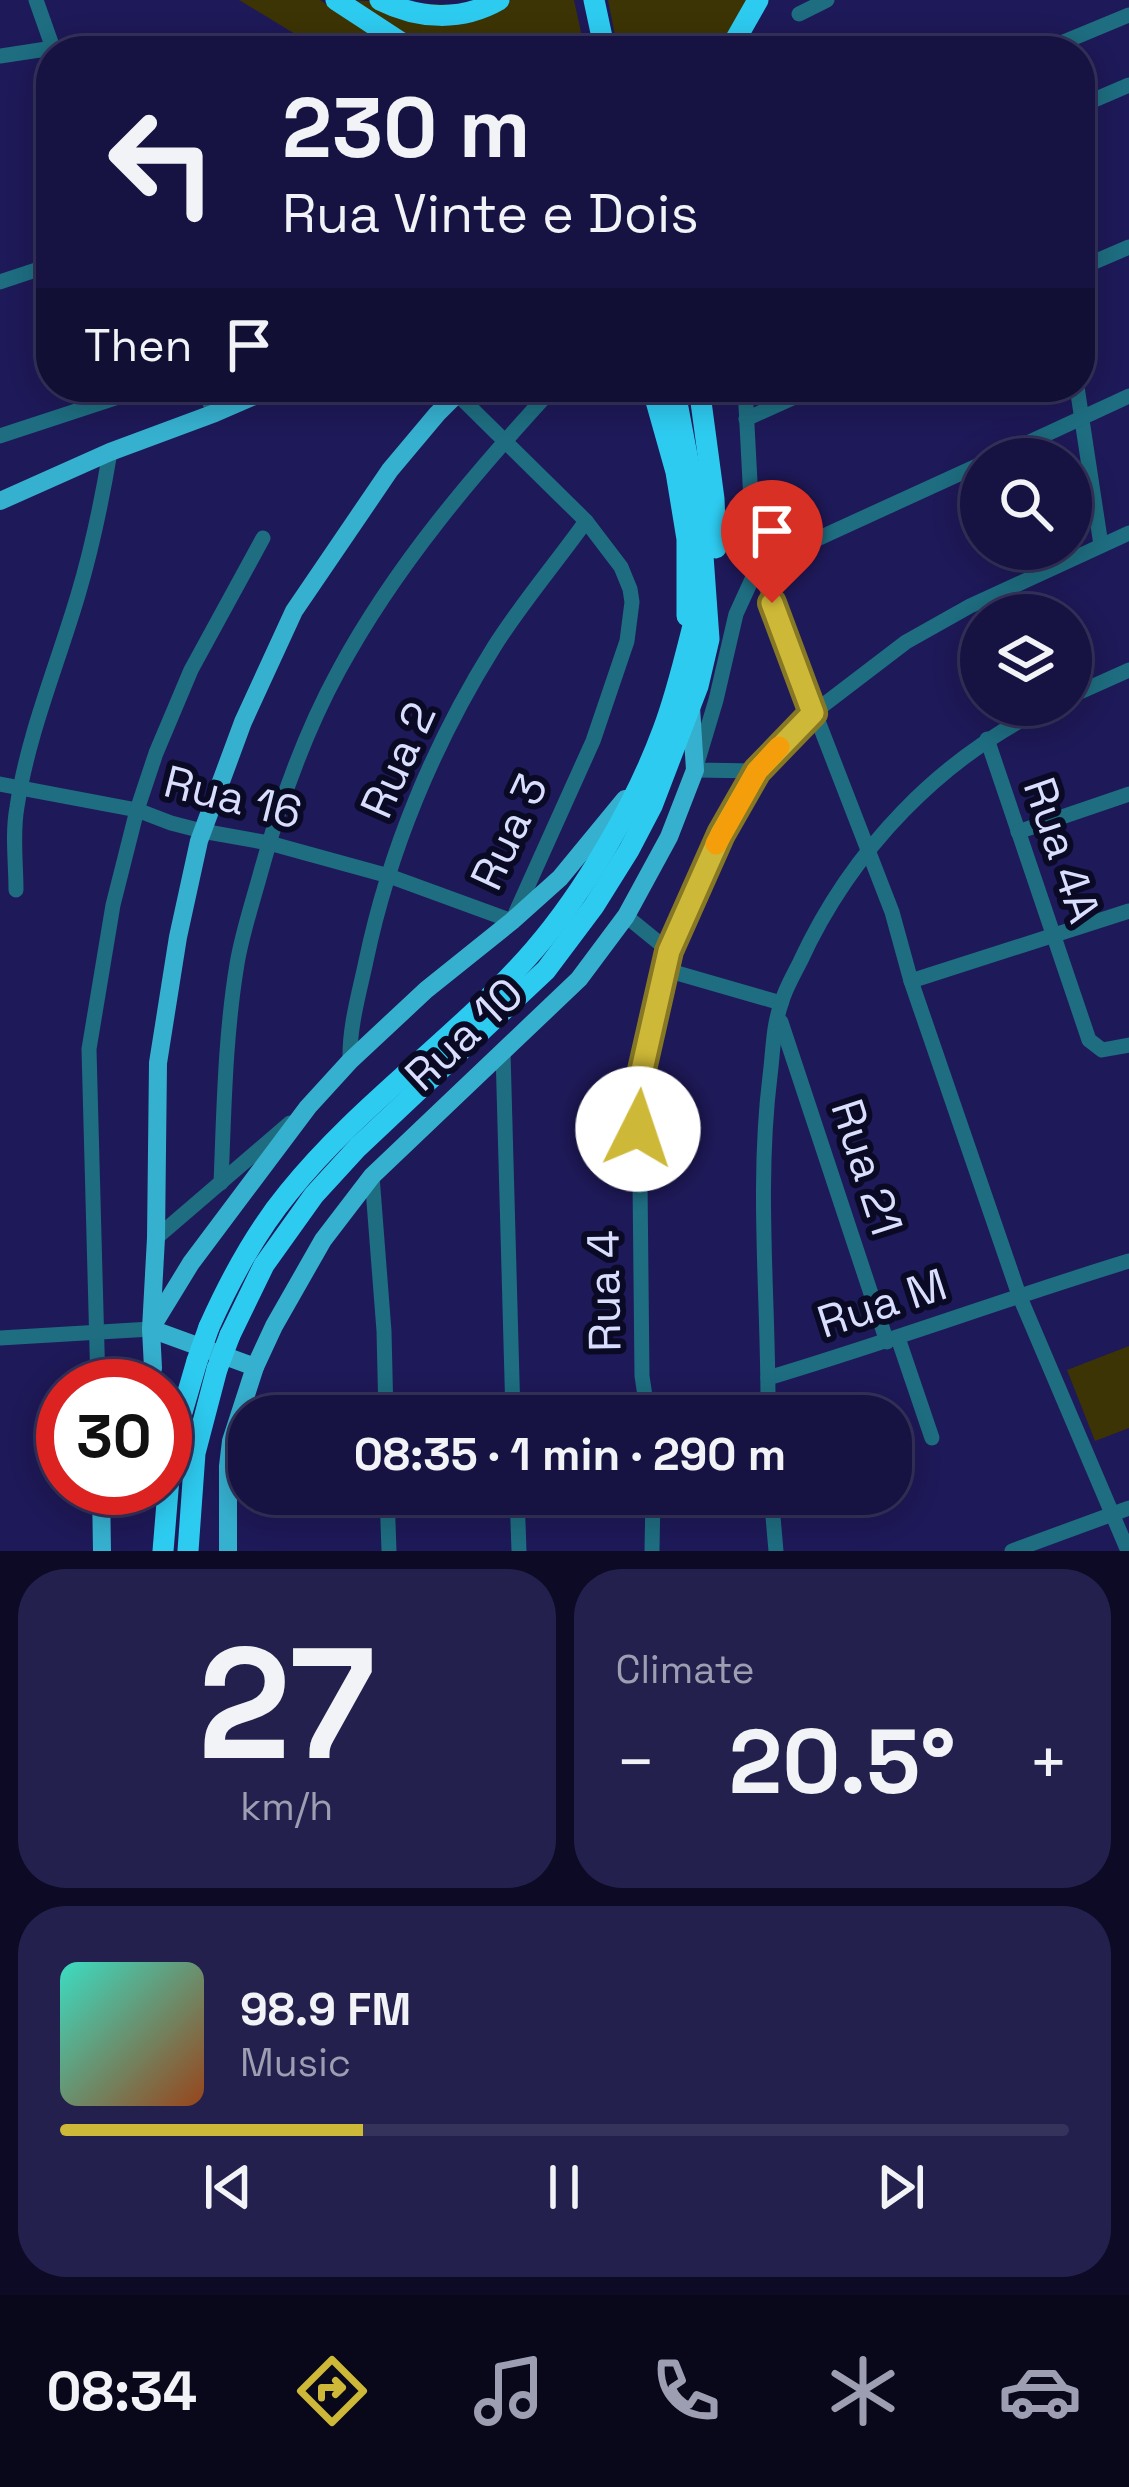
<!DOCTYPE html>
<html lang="en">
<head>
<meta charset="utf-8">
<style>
  :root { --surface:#161342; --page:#23204d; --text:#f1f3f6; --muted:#9e9eb2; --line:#35325b; --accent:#ceb837 }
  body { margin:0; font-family:"Space Grotesk",sans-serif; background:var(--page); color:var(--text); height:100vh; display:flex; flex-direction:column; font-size:45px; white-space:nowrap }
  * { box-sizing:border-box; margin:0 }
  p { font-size:39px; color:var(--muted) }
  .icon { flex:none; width:66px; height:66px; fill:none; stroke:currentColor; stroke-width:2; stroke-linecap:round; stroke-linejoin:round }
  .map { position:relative; height:1551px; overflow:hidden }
  .side { display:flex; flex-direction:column; gap:18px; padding:18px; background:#0c0a24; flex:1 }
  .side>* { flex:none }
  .guide { position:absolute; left:36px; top:36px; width:1059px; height:366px; border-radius:48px; box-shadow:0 6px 30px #0003,0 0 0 3px var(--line); background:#161342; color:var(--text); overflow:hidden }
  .fabs { position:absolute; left:960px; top:438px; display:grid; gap:24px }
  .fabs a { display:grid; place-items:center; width:132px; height:132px; border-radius:50%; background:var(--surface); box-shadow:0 6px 30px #0003,0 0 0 3px var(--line); font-size:60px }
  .speed { position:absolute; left:36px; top:1359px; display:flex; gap:24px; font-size:60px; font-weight:700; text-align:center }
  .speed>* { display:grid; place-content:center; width:156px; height:156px; border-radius:50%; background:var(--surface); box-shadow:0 6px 30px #0003,0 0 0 3px var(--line); line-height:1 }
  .speed .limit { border:18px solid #d22; background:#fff; color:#111 }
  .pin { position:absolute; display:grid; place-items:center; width:102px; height:102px; color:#fff; margin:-123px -51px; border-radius:50% 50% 50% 0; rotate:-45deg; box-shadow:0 0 12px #0007 }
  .pin .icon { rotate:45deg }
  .me { position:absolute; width:132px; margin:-66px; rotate:4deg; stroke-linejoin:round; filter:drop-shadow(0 0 9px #0008) }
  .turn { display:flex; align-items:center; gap:42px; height:252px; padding:0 48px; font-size:54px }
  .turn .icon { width:156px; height:156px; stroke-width:2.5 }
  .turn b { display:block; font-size:84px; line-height:102px }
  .then { display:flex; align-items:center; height:114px; padding:0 48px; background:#0003; gap:24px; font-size:45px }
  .big { font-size:90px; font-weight:600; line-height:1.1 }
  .side .tile { flex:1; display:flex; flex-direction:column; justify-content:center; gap:18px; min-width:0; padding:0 42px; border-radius:48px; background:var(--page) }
  .side .dial { align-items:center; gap:0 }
  .dial b { font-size:156px; line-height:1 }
  .song { display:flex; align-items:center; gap:36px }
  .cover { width:144px; height:144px; border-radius:18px; background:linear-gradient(135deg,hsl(170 70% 55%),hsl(20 70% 35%)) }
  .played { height:12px; border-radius:6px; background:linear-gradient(90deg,var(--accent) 30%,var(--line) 30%) }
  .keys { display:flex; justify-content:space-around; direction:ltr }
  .heat { display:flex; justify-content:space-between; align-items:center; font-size:66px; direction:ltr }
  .side .tiles { flex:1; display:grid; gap:18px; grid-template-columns:1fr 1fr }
  .tile:last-child { grid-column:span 2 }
  .trip { position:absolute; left:228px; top:1395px; width:684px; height:120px; border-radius:48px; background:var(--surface); box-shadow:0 6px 30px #0003,0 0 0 3px var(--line); font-weight:600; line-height:120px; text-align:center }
  .dock { display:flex; height:192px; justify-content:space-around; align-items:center; background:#09081a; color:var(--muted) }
  .dock .icon { width:84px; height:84px }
  .dock .active { color:var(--accent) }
  .dock b { font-size:54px; color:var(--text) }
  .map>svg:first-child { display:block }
  .green { fill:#3c3404 }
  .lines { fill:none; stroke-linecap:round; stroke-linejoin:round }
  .minor { stroke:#1e6d81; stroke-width:15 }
  .major { stroke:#36b0cf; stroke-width:18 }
  .highway { stroke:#2ecbf1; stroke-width:21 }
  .highway-bridge { stroke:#2ecbf1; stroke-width:21 }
  .route-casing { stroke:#867824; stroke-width:30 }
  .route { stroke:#ceb837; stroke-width:21 }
  .slow { stroke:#f59e0b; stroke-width:21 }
  .labels { text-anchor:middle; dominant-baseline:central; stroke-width:12; stroke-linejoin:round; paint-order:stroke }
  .street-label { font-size:45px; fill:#d9defd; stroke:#0a0a25 }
</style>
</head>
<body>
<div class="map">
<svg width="1129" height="1551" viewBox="0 0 1129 1551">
  <rect width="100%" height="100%" fill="#1e1958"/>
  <g class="green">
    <polygon points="239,0 320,0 399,51 323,51"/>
    <polygon points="345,0 501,7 511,0 574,0 585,51 424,51"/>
    <polygon points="608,0 749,0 717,51 618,51"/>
    <polygon points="1129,1346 1129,1428 1095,1441 1067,1370"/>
  </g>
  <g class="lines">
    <g class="minor">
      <polyline points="36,0 54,51"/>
      <polyline points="799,14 827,0"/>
      <polyline points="1042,51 1129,15"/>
      <polyline points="0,56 53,48"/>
      <polyline points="1080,106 1129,85"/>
      <polyline points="1080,268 1129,247"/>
      <polyline points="0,282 51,265"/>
      <polyline points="202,387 215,413"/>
      <polyline points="745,387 752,520 758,566 892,912 911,981 1019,1295 1128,1551"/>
      <polyline points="1077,387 1101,545"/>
      <polyline points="746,419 817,387"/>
      <polyline points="0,436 149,387"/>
      <polyline points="993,459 1129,396"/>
      <polyline points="758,566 981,464"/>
      <polyline points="1071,696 1129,670"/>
      <polyline points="987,739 1089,1040 1102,1050 1129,1045"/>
      <polyline points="757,771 695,770 716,700 736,614 758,566"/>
      <polyline points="0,784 137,810 171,823 202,831 269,843 389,876 512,921 593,741 627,641 632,602 630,589 621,567 586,521 457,394 465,387"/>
      <polyline points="1018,832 1129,794"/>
      <path d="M16 890C16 863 12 834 17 807 28 734 57 666 78 595 92 548 102 500 110 452"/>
      <polyline points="626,916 669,951"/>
      <polyline points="663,969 781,1003"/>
      <polyline points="911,981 1129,911"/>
      <polyline points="781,1022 887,1342"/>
      <polyline points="503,1052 513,1416"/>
      <path d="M350 1061C349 1027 359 994 366 961 389 851 434 743 494 647 521 604 556 563 586 521"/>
      <polyline points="372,1176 384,1331 386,1416"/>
      <path d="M221 1183C224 1110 225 1036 237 964 242 934 252 904 260 875 279 805 304 734 339 670 396 565 474 474 554 387"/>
      <polyline points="156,1238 290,1123"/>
      <polyline points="0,1338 151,1329"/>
      <polyline points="898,1338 932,1438"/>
      <path d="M768 1378C889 1342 1008 1298 1129 1261"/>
      <polyline points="98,1386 89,1049 113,905 137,810 156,753 191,670 263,538"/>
      <polyline points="648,1416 642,1376 639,1083 669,951 721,834 757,771 813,713 906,642 970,606 1129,533"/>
      <path d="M768 1416C769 1303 756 1189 770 1076 773 1053 773 1026 781 1004 785 989 793 976 800 962 851 851 940 757 1051 705"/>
      <polyline points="228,1466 249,1466"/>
      <polyline points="387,1494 389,1551"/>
      <polyline points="517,1494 519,1551"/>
      <polyline points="771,1494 776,1551"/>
      <polyline points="652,1551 653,1494"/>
      <polyline points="1012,1551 1129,1508"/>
    </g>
    <g class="major">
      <polyline points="0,501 110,452 215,413 275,387"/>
      <polyline points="153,1325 191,1263 308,1107 350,1061 426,990 512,921 560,878 625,799"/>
      <polyline points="151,1329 255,1367"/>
      <polyline points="146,1386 153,1368 151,1329 156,1238 158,1063 178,937 199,841 243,722 294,611 390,470 437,414 457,394 452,387"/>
      <polyline points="101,1488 102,1551"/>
      <polyline points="228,1551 228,1466 231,1441 255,1367 274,1326 323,1240 372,1176 579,979 626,916 669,837 695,770 691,707"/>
    </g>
    <g class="highway">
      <polyline points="336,0 414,51"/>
      <path d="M380 0C418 19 461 22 499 0"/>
      <polyline points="594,0 605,51"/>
      <polyline points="729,51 758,0"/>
      <polyline points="652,387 676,472 687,539 687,616"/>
      <polyline points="699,387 714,499 716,548"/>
      <path d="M209 1327C230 1280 255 1233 288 1193 360 1103 459 1037 534 950 585 891 636 803 663 730 679 688 688 643 700 599"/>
      <polyline points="230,1335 264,1265 314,1195 358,1147 546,970 594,906 629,850 652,806 698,686 709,639 701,528 674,387"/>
      <polyline points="163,1551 170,1466 176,1433 197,1361"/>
      <polyline points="188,1551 195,1453 217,1369"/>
    </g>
    <g class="highway-bridge">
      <polyline points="197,1361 209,1327"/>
      <polyline points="217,1369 230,1335"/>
    </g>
  </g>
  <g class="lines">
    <g class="route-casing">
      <polyline id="route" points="638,1129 639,1083 669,951 721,834 757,771 813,713 772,603"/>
    </g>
    <use href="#route" class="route"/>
    <polyline class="slow" points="716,844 757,771 779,747"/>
  </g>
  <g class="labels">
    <g class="street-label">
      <text transform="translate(398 760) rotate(-66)">Rua 2</text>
      <text transform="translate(233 797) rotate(14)">Rua 16</text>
      <text transform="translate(509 832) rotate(-65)">Rua 3</text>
      <text transform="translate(1062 850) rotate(71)">Rua 4A</text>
      <text transform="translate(464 1034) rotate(-43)">Rua 10</text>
      <text transform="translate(867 1167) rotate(72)">Rua 21</text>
      <text transform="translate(604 1291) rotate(-91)">Rua 4</text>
      <text transform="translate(882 1303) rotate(-18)">Rua M</text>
    </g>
  </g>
</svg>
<div class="fabs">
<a><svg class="icon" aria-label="search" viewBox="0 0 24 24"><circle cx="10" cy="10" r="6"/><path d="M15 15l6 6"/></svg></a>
<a><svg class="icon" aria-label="layers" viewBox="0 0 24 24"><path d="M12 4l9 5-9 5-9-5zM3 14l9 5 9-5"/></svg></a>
</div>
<div class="speed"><div class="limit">30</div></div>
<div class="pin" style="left:772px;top:603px;background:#d93025"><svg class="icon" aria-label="arrive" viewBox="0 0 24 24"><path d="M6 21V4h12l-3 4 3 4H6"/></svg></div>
<svg class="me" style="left:638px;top:1129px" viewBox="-20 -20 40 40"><circle r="19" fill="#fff"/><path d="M0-13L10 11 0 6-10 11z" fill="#ceb837"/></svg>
<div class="trip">08:35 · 1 min · 290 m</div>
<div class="guide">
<div class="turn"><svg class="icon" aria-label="left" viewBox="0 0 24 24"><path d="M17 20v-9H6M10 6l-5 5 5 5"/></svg><div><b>230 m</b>Rua Vinte e Dois</div></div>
<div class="then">Then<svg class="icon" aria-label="arrive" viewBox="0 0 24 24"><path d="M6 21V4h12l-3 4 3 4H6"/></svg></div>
</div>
</div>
<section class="side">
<div class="tiles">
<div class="tile dial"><b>27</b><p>km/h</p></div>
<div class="tile"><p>Climate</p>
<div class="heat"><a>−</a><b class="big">20.5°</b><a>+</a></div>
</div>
<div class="tile">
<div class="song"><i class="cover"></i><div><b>98.9 FM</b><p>Music</p></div></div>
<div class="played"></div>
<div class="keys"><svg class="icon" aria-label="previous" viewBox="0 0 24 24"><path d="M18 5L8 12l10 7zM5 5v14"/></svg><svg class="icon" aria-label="pause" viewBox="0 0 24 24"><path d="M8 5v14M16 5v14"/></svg><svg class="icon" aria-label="next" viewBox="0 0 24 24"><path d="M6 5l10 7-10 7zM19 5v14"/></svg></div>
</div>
</div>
</section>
<nav class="dock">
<b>08:34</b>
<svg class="icon active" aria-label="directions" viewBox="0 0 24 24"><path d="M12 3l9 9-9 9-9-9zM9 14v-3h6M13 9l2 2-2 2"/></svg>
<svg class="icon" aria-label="music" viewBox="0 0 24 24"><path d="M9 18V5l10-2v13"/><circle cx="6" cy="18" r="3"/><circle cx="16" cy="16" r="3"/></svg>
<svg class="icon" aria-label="phone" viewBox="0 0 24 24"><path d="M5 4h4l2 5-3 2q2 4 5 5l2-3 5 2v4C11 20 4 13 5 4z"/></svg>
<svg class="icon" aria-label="climate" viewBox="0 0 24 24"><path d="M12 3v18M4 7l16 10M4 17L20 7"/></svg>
<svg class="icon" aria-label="car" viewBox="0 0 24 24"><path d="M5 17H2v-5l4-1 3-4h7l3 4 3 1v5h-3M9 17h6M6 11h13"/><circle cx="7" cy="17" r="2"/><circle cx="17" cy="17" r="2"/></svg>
</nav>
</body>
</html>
